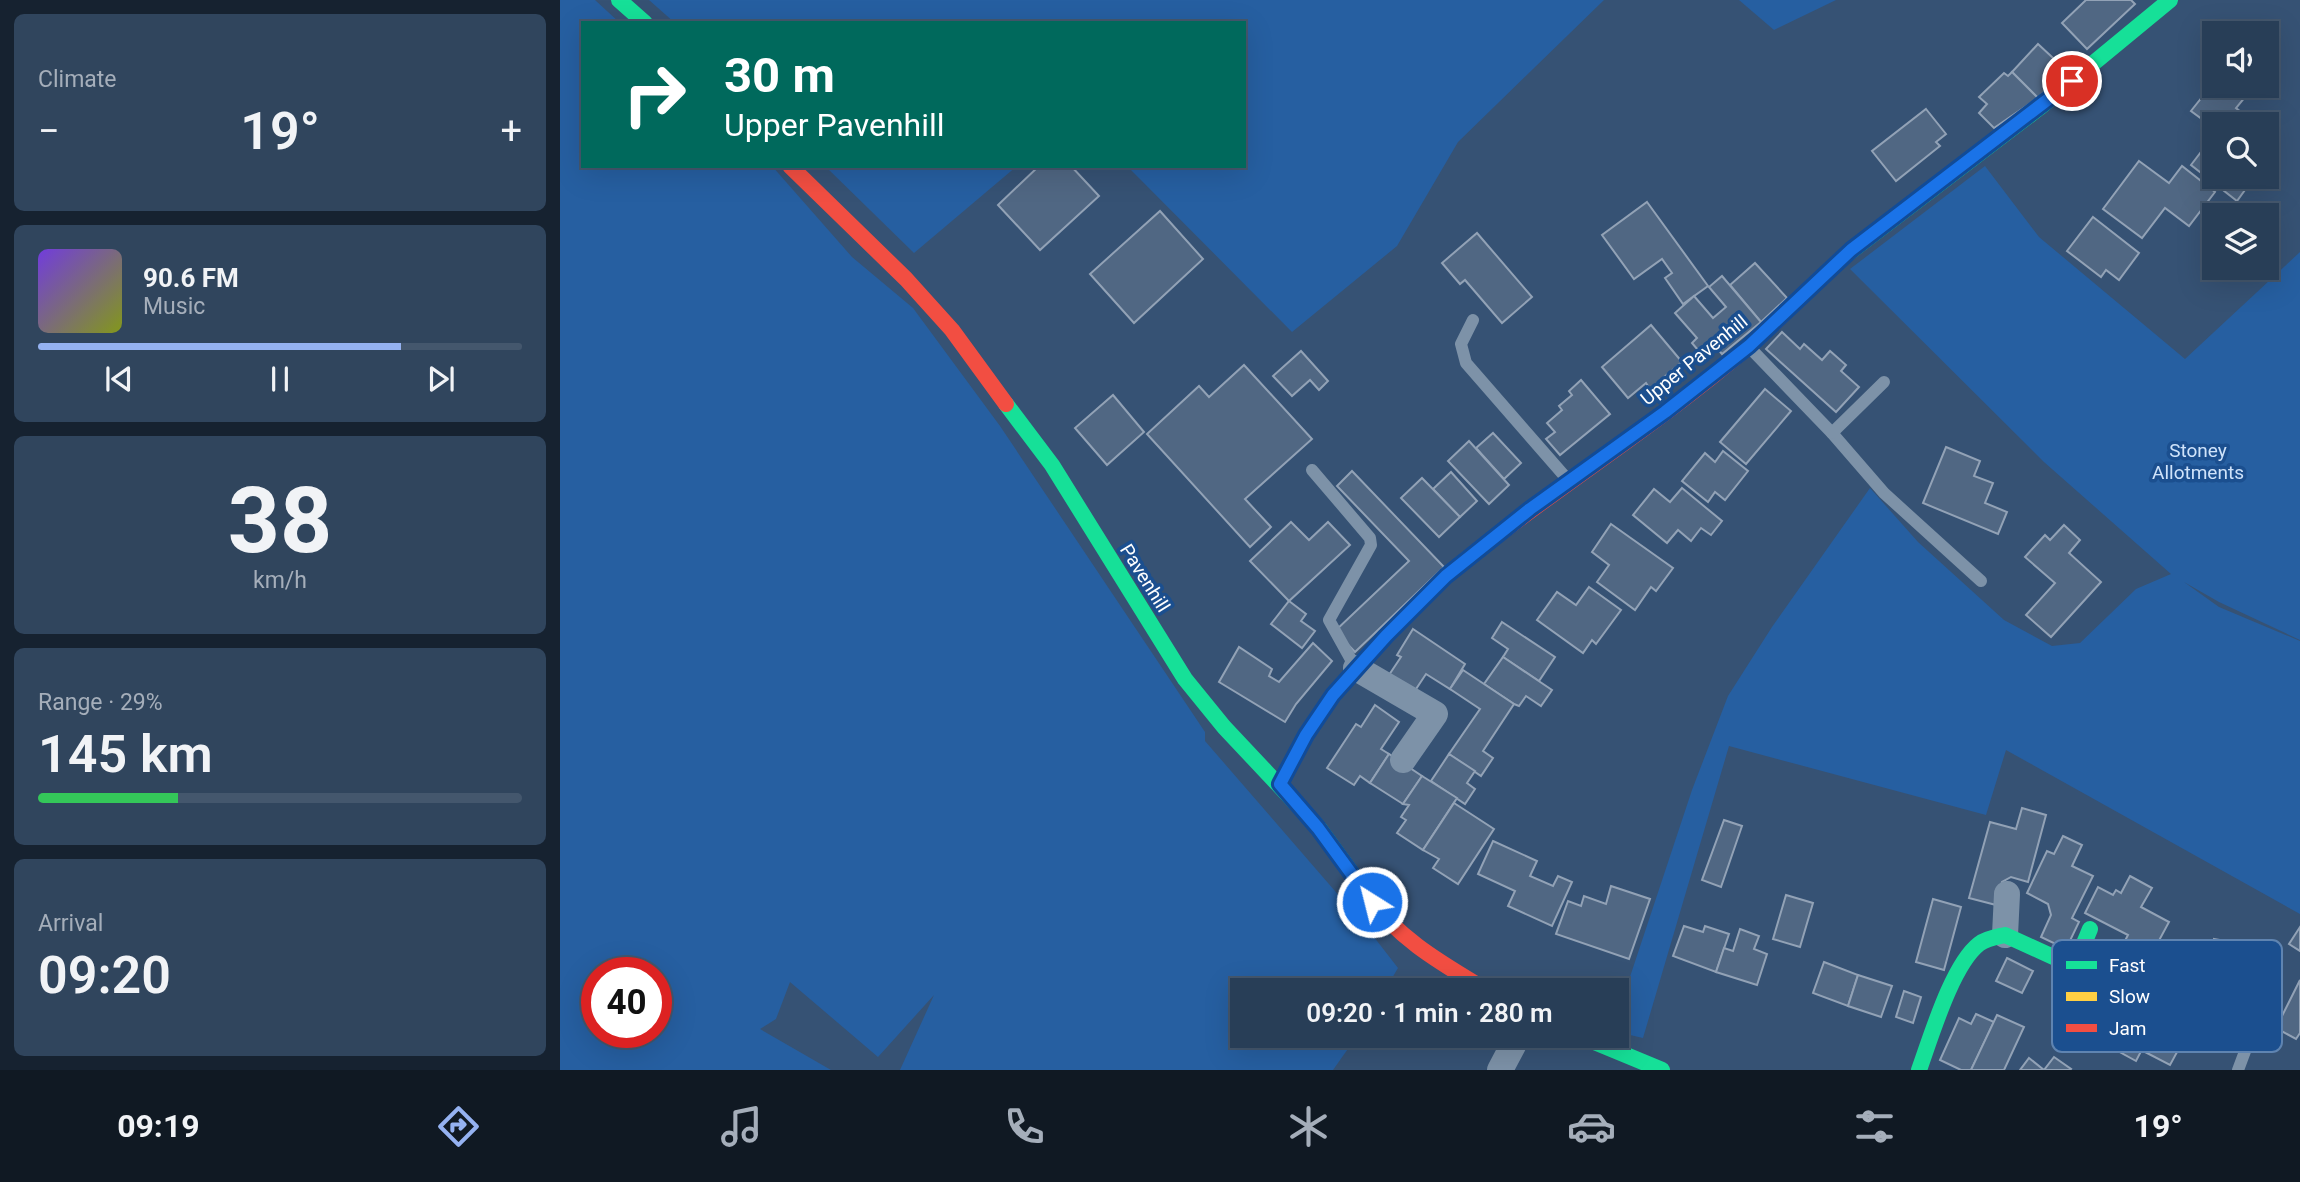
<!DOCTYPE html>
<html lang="en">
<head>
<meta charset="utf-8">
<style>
  :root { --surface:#283e57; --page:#30455d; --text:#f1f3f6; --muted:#a5aeba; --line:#44576d; --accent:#95b2f1 }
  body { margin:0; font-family:Roboto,sans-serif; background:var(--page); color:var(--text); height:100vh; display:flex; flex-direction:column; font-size:26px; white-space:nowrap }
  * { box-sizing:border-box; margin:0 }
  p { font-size:23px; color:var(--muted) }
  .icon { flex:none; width:38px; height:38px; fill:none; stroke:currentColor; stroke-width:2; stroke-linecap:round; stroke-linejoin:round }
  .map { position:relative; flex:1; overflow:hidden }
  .details { display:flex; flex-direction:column; gap:14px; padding:14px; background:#162230; width:560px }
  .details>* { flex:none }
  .hud { position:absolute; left:21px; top:21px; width:665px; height:147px; border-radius:0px; box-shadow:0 7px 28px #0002,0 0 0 2px var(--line); background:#00695c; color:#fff; overflow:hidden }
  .buttons { position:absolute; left:1642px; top:21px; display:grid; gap:14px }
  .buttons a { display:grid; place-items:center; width:77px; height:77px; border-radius:0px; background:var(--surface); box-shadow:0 7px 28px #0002,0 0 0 2px var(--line); font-size:35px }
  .speed { position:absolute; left:21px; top:957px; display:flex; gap:14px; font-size:35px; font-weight:700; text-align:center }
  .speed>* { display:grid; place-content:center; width:91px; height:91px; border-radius:50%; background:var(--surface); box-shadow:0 7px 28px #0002,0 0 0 2px var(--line); line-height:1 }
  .speed .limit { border:10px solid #d22; background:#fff; color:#111 }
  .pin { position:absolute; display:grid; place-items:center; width:60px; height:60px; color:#fff; margin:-30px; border:4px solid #fff; border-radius:50%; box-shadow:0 2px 7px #0007 }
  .me { position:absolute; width:77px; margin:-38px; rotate:324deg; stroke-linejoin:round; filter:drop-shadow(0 0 5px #0008) }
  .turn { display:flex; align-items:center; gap:24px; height:147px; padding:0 28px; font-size:32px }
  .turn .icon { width:91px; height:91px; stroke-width:2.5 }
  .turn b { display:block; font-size:49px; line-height:60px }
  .big { font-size:52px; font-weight:600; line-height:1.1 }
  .details .card { flex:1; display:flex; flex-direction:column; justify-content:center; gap:10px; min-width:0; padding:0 24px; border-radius:10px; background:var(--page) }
  .details .dial { align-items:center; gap:0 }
  .dial b { font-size:91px; line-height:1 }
  .song { display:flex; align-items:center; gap:21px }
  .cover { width:84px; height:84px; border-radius:10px; background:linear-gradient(135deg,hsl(260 70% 55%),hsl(70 70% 35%)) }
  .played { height:7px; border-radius:4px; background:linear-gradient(90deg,var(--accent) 75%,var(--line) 75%) }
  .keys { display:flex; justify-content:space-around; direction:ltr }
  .heat { display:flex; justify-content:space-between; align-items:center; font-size:38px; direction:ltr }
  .charge { height:10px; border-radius:5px; background:linear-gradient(90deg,#34c759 29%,var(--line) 0) }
  .trip { position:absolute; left:670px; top:978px; width:399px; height:70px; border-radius:0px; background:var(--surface); box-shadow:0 7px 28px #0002,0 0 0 2px var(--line); font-weight:600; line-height:70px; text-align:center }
  .dock { display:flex; height:112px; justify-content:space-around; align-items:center; background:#101923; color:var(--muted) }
  .dock .icon { width:49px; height:49px }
  .dock .active { color:var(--accent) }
  .dock b { font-size:32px; color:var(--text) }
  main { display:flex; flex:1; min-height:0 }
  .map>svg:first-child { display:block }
  .green { fill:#265fa1; fill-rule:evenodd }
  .building { fill:#506783; stroke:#92a2b6; stroke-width:2 }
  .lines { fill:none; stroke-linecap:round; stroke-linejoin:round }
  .lane { stroke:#7d92a8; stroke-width:12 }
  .street { stroke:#7d92a8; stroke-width:26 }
  .fast { stroke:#16e098; stroke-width:16 }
  .slow { stroke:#ffcf43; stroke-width:16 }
  .jam { stroke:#f24e42; stroke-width:16 }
  .route-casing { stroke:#114b97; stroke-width:18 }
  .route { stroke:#1a73e8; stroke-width:12 }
  .labels { text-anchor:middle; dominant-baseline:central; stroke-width:7; stroke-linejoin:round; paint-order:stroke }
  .street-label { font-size:19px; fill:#fff; stroke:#1b4f8f }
  .park-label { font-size:19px; fill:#cfe3fa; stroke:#1b4f8f }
  .key { fill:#1b4f8f; stroke:#5f84b1; stroke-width:2 }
  .key-label { font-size:19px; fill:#fff }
</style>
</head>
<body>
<main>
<section class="details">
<div class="card"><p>Climate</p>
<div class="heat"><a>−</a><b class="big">19°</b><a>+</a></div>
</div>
<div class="card">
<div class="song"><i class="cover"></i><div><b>90.6 FM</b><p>Music</p></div></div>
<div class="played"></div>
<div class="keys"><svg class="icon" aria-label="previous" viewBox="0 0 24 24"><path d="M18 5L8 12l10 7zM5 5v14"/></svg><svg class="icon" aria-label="pause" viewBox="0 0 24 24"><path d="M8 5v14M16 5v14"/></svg><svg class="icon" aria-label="next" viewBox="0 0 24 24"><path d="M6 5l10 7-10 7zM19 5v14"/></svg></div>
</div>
<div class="card dial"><b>38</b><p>km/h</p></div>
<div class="card"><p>Range · 29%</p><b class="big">145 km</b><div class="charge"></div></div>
<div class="card"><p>Arrival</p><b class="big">09:20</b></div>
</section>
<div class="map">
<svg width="1740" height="1070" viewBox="0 0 1740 1070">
  <rect width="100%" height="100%" fill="#365274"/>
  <g class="green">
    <path d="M0 0H35L60 23H23V166H212L292 257 353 308 440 426 645 732V741L807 928 838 968 825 990H682V1036H797L773 1070H340L374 995 318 1057 230 982 216 1019 200 1029 271 1070H0ZM37 973H96V1032H37Z"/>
    <polygon points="89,0 1044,0 898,142 837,246 732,332 567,166 684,166 684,23 115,23"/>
    <polygon points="1179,0 1276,0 1214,30"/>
    <polygon points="265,166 457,166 354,253"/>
    <polygon points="1425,166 1479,237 1625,359 1740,252 1740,640 1659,602 1624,582 1659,607 1740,641 1740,914 1446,750 1426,815 1169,746 1083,1038 1057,1032 1057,1016 1132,790 1168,696 1212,627 1310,488 1358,542 1444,620 1492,646 1520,643 1576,589 1611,574 1484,462 1290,269"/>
  </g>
  <g class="building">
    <polygon points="1526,0 1571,0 1575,4 1527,49 1502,23"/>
    <polygon points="1478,44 1506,70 1478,98 1452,72"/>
    <polygon points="1452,72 1478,98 1434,128 1419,113 1427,104 1419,97 1444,73 1448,76"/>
    <polygon points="1654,82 1654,86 1673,86 1686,96 1676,108 1691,120 1687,124 1654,124 1654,128 1631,111"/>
    <polygon points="1366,109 1386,134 1376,142 1380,146 1336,181 1312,151"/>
    <polygon points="1654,135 1654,177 1682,177 1690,183 1677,201 1631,165"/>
    <polygon points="1579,161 1609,183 1622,166 1655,192 1629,226 1605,208 1582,238 1543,209"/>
    <polygon points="479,166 511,166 539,196 480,250 438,205"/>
    <polygon points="1087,202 1148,286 1123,304 1105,278 1112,273 1102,259 1074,279 1042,235"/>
    <polygon points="600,211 643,259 574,323 530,274"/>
    <polygon points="1533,217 1579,253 1559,280 1546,270 1541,277 1507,251"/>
    <polygon points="917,233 972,297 942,323 905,280 900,284 882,263"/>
    <polygon points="1195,263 1227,298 1201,322 1170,285"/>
    <polygon points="1162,276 1201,322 1162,354 1155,346 1143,356 1132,343 1137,338 1115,313 1134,296 1153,318 1166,307 1149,287"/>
    <polygon points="1091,325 1122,362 1090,389 1086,383 1068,398 1042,367"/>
    <polygon points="1222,332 1240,349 1244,344 1262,360 1270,351 1286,365 1281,371 1299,387 1276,412 1206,349"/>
    <polygon points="741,351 768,381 759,390 750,380 732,396 713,376"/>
    <polygon points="684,365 752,439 685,499 711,527 690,547 587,434 639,386 649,397"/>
    <polygon points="1021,380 1050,414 1000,455 986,439 995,432 987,423 1002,410 999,406 1012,395 1009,391"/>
    <polygon points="1205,389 1231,411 1186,464 1160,442"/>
    <polygon points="553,395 584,432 547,465 515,428"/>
    <polygon points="933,433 961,463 944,479 916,448"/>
    <polygon points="909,441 949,485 929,504 888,461"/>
    <polygon points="1386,447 1420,461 1414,476 1433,483 1425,503 1447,512 1438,534 1363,503"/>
    <polygon points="1163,451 1188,471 1165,500 1155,492 1148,502 1122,481 1145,453 1155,462"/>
    <polygon points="792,471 884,567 795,652 775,631 849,561 777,486"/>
    <polygon points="891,472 917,501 900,517 873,489"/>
    <polygon points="862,478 900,517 879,537 841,498"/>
    <polygon points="1122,488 1162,521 1151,535 1141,528 1131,541 1118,530 1107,543 1073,515 1094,489 1110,502"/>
    <polygon points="731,522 749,540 768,522 790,545 729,601 690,561"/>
    <polygon points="1051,524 1113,568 1096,591 1091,587 1075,610 1037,582 1049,565 1032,552"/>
    <polygon points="1504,525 1520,540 1509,553 1541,582 1491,637 1466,615 1495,583 1465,557 1485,535 1490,540"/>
    <polygon points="1029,587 1061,610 1036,644 1032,640 1023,653 977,620 997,592 1016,605"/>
    <polygon points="729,601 746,614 741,621 755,631 742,648 711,624"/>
    <polygon points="942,622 995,657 979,681 943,657 948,649 932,638"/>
    <polygon points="853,629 905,664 890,689 866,674 854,692 829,675 841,657 837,655"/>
    <polygon points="753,643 772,661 736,704 725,722 659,682 679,647 712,669 709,676 719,682"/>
    <polygon points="943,657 992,690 981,706 966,696 959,706 954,704 924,684"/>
    <polygon points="903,670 954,704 923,751 933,758 921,776 889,754 920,709 890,689"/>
    <polygon points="815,705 839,722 821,749 829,754 810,783 800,776 794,785 767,768 796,724 801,727"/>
    <polygon points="829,754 862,776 843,804 810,783"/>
    <polygon points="889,754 915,771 907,783 915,789 905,804 871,781"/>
    <polygon points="862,776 897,798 863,850 837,833 846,820 841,817 849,805 843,804"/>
    <polygon points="894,803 934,829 898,884 873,868 879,859 863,850"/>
    <polygon points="1462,808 1486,815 1468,882 1451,877 1442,882 1436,905 1409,898 1430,822 1456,829"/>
    <polygon points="1164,820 1182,826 1161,887 1142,880"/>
    <polygon points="1503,836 1522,845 1512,866 1533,876 1512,918 1519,922 1506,949 1481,937 1491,915 1488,904 1467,893 1487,851 1494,854"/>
    <polygon points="933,841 977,861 970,876 993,886 998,876 1012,882 992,926 948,906 955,891 918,874"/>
    <polygon points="1570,876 1592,888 1581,907 1609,922 1581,974 1555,960 1568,935 1525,913 1538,887 1553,895 1556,890 1561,893"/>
    <polygon points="1051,886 1090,899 1069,959 996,934 1008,901 1021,906 1024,896 1046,904"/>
    <polygon points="1226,895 1253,903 1240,947 1213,939"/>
    <polygon points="1373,899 1401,907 1384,970 1356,962"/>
    <polygon points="1124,926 1143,932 1145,926 1169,934 1156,972 1113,956"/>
    <polygon points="1740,927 1740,951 1729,944"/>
    <polygon points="1180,929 1199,936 1194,949 1207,954 1197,985 1156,972 1164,948 1173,951"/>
    <polygon points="1654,939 1683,944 1673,999 1656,996 1655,1005 1620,998 1629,957 1645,961 1646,953 1651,955"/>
    <polygon points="1447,958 1473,971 1462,993 1436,981"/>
    <polygon points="1264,962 1298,975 1288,1006 1253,993"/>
    <polygon points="1298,975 1332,986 1321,1017 1288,1006"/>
    <polygon points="1740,980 1740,1033 1736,1039 1716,1028"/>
    <polygon points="1344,991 1361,997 1353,1023 1336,1017"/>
    <polygon points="1416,1014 1434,1022 1411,1070 1401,1070 1380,1060 1399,1018 1411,1024"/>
    <polygon points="1437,1015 1464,1027 1444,1070 1411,1070"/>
    <polygon points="1571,1026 1589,1036 1576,1061 1558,1051"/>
    <polygon points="1597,1029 1622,1043 1610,1065 1585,1052"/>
    <polygon points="1494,1057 1511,1069 1510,1070 1484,1070"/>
    <polygon points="1469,1058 1484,1070 1460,1070"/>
  </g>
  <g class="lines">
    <g class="lane">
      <polyline points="913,320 901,344 906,363 1008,480"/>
      <polyline points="1191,349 1272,433 1324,493 1421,581"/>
      <polyline points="1272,433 1324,382"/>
      <polyline points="752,470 810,538 811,545 769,620 794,665"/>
      <polyline points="1678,1070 1687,1046 1695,1008"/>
    </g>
    <g class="street">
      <polyline points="796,668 875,714 843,760"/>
      <polyline points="1445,935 1447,894"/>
      <polyline points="940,1070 958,1036"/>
    </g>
    <g class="fast">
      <polyline points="59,0 85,23"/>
      <polyline points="1282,258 1479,108 1610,0"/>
      <polyline points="446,404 492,465 625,679 664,727 759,828 809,897"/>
      <polyline points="1020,1036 1102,1070"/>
      <path d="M1359 1070C1371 1037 1392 965 1419 944 1427 938 1436 937 1445 935L1502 961C1520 960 1524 943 1530 929"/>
    </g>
    <polyline class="slow" points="720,784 746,735 773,695 826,636 886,576 908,558"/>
    <g class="jam">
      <polyline points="230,166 346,279 392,330 446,404"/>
      <path d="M908 558C1000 485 1100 423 1189 346 1221 318 1251 287 1282 258"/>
      <path d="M809 897C838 939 883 964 926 990"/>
    </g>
  </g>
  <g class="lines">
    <g class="route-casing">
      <polyline id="route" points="812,902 758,828 720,784 746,735 773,695 826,636 886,576 970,509 1105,412 1189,346 1291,250 1512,81"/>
    </g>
    <use href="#route" class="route"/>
  </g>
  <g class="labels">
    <g class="street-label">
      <text transform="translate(1134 360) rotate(-39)">Upper Pavenhill</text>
      <text transform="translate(585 578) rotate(58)">Pavenhill</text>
    </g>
    <g class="park-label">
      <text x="1638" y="450">Stoney<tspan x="1638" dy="22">Allotments</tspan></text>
    </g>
  </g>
  <rect x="1492" y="940" width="230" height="112" rx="10" class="key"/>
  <rect x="1506" y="961" width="31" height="8" fill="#16e098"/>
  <rect x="1506" y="992" width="31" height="9" fill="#ffcf43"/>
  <rect x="1506" y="1024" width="31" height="8" fill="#f24e42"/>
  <g class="key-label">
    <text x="1549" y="972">Fast</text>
    <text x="1549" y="1003">Slow</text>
    <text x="1549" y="1035">Jam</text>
  </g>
</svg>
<div class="buttons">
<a><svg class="icon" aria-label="sound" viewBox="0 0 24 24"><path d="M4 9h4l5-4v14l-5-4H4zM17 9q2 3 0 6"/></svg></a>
<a><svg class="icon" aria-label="search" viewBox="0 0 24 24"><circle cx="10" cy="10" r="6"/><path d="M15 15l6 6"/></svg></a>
<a><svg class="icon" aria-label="layers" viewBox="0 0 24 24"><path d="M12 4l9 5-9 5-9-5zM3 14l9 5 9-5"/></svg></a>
</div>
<div class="speed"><div class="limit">40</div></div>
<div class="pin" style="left:1512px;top:81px;background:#d93025"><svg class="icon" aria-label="arrive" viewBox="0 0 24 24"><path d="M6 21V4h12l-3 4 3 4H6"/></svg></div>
<svg class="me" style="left:812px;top:902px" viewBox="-20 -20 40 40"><circle r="17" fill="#1a73e8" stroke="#fff" stroke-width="3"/><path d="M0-11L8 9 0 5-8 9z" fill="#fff"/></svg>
<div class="trip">09:20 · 1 min · 280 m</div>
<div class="hud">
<div class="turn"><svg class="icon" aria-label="right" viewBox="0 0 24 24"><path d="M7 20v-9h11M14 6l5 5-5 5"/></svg><div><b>30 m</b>Upper Pavenhill</div></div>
</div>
</div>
</main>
<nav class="dock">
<b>09:19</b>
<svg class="icon active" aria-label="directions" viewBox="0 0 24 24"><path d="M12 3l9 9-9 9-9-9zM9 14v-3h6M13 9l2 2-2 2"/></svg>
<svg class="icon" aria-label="music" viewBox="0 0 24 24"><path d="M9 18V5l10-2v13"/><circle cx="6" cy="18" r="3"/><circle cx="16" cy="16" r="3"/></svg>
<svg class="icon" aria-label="phone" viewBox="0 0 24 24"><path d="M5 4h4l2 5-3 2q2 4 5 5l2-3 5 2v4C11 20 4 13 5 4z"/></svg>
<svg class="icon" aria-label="climate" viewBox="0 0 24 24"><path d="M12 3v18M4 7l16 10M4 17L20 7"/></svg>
<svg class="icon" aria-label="car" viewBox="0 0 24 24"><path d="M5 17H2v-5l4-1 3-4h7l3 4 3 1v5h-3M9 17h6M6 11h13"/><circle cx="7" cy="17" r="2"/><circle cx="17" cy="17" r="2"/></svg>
<svg class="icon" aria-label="filters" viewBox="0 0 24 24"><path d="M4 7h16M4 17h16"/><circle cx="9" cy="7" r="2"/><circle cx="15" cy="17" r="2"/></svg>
<b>19°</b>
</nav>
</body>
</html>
